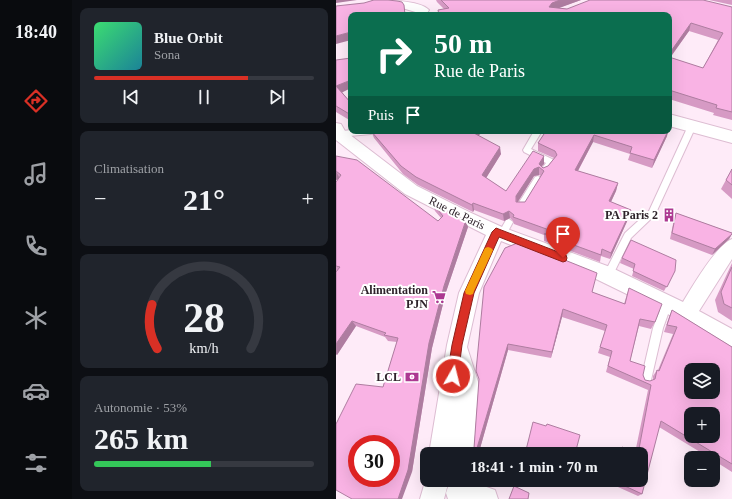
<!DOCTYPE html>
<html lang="fr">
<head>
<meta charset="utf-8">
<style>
  :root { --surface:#171b24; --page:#20242c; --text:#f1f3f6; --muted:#9ea1a6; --line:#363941; --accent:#d93025 }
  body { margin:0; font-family:Georgia,serif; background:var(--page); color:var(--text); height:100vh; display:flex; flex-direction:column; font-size:15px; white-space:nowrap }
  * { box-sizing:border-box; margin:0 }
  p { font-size:13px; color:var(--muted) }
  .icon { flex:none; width:22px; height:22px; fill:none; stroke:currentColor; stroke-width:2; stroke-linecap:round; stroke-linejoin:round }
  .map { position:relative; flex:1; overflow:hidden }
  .panel { display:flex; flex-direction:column; gap:8px; padding:8px; background:#0d0f14; width:264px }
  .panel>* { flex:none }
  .banner { position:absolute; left:12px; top:12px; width:324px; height:122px; border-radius:8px; box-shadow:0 4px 16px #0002; background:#0b6e4f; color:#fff; overflow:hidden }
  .tools { position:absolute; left:348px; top:363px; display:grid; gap:8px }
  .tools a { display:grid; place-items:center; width:36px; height:36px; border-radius:8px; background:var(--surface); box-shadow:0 4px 16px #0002; font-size:20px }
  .speed { position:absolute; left:12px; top:435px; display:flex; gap:8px; font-size:20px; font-weight:700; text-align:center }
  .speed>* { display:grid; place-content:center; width:52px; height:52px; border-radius:50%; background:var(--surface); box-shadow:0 4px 16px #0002; line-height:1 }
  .speed .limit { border:6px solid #d22; background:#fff; color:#111 }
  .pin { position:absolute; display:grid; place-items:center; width:34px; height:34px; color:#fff; margin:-41px -17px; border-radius:50% 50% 50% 0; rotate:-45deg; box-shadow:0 0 4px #0007 }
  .pin .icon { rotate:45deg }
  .me { position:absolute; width:44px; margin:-22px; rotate:8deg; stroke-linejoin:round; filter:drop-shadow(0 0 3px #0008) }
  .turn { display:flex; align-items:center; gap:14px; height:84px; padding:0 20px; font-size:18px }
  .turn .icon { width:52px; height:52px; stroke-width:2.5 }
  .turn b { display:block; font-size:28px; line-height:34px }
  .then { display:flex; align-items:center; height:38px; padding:0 20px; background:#0003; gap:8px; font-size:15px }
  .big { font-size:30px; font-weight:600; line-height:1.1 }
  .panel .widget { flex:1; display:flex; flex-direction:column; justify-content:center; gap:6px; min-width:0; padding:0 14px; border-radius:8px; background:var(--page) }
  .panel .dial { align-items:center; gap:0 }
  .dial svg { height:104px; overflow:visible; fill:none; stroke:var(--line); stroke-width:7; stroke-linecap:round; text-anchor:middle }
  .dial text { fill:var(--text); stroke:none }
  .song { display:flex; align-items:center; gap:12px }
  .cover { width:48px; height:48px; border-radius:6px; background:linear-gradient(135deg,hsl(140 70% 55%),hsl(190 70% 35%)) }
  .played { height:4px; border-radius:2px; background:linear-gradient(90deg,var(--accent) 70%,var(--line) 70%) }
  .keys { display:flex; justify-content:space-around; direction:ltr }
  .heat { display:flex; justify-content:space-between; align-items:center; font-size:22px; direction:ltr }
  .charge { height:6px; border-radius:3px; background:linear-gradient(90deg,#34c759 53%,var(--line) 0) }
  .trip { position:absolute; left:84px; top:447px; width:228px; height:40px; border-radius:8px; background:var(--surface); box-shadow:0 4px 16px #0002; font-weight:600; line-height:40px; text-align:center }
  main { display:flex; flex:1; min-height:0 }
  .tabs { display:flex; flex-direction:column; width:72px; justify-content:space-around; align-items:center; background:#090b0e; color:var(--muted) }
  .tabs .icon { width:28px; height:28px }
  .tabs .on { color:var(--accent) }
  .tabs b { font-size:18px; color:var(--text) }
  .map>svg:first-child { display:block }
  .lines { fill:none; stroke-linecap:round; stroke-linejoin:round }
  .service-casing { stroke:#ddbdd2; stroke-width:2 }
  .minor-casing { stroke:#ddbdd2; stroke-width:2 }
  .secondary-casing { stroke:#ddbdd2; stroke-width:2 }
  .service { fill:#fff; fill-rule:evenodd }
  .minor { fill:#fff; fill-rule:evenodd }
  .secondary { fill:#fff; fill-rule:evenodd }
  .wall { fill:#d69ac4; fill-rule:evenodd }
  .shaded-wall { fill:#ae7da0 }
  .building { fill:#f9b3e4; stroke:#ae7da0; fill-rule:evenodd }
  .route { fill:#d93025; stroke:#8d1f18 }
  .slow { fill:#f59e0b }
  .labels { text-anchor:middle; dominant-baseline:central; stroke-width:4; stroke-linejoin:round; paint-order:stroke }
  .street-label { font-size:12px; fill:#2e222a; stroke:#fff }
  .poi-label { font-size:12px; font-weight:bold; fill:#2e222a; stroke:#fff; text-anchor:end }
</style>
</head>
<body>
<main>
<nav class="tabs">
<b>18:40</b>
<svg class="icon on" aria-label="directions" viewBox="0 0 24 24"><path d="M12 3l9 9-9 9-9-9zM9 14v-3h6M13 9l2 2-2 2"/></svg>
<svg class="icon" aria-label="music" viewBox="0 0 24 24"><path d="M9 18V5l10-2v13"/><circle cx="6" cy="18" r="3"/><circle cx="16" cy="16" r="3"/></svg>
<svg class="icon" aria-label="phone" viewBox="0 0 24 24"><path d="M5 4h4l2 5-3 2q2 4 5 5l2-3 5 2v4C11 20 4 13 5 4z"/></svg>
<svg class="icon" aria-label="climate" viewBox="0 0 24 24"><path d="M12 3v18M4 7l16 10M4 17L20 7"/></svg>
<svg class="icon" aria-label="car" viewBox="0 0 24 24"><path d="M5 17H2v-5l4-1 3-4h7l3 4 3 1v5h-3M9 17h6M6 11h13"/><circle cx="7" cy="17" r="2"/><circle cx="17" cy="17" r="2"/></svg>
<svg class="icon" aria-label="filters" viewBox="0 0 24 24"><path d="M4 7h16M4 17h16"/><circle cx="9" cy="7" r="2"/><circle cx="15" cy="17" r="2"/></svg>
</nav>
<section class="panel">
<div class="widget">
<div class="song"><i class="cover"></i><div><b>Blue Orbit</b><p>Sona</p></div></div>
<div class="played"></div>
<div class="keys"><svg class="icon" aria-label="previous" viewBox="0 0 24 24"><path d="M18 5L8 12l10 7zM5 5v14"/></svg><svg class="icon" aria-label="pause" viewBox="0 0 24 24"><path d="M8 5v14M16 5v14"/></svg><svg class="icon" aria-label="next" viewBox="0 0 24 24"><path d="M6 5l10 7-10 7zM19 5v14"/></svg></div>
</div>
<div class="widget"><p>Climatisation</p>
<div class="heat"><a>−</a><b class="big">21°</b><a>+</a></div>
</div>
<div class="widget dial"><svg viewBox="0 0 100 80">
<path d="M14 69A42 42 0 1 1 86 69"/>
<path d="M14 69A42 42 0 0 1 10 35" stroke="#d93025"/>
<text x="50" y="56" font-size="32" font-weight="700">28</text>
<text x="50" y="72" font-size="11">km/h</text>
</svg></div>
<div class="widget"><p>Autonomie · 53%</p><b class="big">265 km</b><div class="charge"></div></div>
</section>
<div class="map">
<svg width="396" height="499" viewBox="0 0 396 499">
  <rect width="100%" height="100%" fill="#feebf8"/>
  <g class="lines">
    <g class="service-casing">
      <g id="service">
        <polygon points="356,123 360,126 319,215 295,238 275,279 272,280 269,279 267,276 289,233 313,211 352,126"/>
        <polygon points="15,130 15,131 39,131 35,134 3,137 0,135 0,132"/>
        <polygon points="198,131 206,131 195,149 218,160 219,162 211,173 208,174 204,171 210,163 188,152 187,150"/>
        <polygon points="202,176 206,179 205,181 188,208 182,208 181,206 182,204 199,177"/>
        <polygon points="173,219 177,222 169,237 163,237 162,234 170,220"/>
        <polygon points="331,299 334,300 336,303 327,328 315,380 314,384 310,385 306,384 305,380 317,328 328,300"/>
      </g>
    </g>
    <g class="minor-casing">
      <g id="minor">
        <path d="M0 123 5 124 9 131 81 186 133 212 166 227 274 267 347 302C356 287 381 244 396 239V259L363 311 396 329V350L344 320 260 279 165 241 143 293 131 347 143 385 138 454H93L111 345 123 293 150 235 69 194 0 140Z"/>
        <polygon points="91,475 91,480 113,480 108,499 84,499"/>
        <polygon points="122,481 142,484 159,490 162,499 112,499 110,493 113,484"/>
      </g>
    </g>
    <g class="secondary-casing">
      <g id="secondary">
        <path d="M36 0C50 0 84 0 93 10L91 13 86 14 63 7 37 4Z"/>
        <polygon points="333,114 396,131 396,143 333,126"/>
      </g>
    </g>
    <use href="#service" class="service"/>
    <use href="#minor" class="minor"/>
    <use href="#secondary" class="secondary"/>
  </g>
  <g class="wall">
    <path d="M100 0H245L222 8 231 9 396 7V120L377 115 378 113 333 99V15L108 9 101 2ZM353 31 382 40 367 68 334 58Z"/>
    <polygon points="373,0 396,0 396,5"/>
    <polygon points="0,60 6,92 15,103 15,121 0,112"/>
    <path d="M35 131 143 136 165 154 150 178 170 191 208 156V164L206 166 207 168 212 166 218 158 202 151V143L210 131H332L331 136 316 168 292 160 294 154 257 142 242 171 282 183 280 191 275 202 295 210 293 217 274 259 265 256 264 262 208 241V235L178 224 177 221 174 218 168 221 138 210 137 212 82 185 67 174 38 138ZM203 175 205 176 189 202H182L198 176Z"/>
    <polygon points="0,156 102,221 105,218 99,211 97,204 132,227 110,292 96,348 76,472 47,387 61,342 52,341 49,337 20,326 1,355 0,354 0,272 1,271 0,271 0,182 2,179 0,180"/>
    <polygon points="396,169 396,199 385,189"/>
    <polygon points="340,213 396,233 396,234 393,239 376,255 334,239 338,219"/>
    <polygon points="286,258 339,271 328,291 296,276 298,269 284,263"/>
    <polygon points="396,263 396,321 382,312 379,300"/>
    <polygon points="148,287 256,292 288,304 293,288 319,322 315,329 303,326 294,361 307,375 309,380 314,381 317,380 317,376 321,370 322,370 337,334 328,332 333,317 336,310 396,347 396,472 377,460 377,458 374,458 323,427 306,494 302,496 273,483 274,480 305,480 305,454 282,454 283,451 286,447 299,453 312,390 270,372 274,357 262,353 269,331 226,317 215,358 172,350 143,452 140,452 138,448 143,380"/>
  </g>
  <g class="shaded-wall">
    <polygon points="0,0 21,0 0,3"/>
    <polygon points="224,0 245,0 215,11 213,7 216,3"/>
    <polygon points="355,23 353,31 333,59 333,54"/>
    <polygon points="15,32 15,40 0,44 0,36"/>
    <polygon points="15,80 15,88 3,94 0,86"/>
    <polygon points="138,131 148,131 137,140 136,132"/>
    <polygon points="332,131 331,136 316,168 318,160"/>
    <polygon points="258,135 257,142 238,178 239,170"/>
    <polygon points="164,147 165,154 147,183 146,175"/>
    <polygon points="208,156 208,164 204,168 203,167 203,175 198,176 181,203 180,196 198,169 203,164"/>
    <polygon points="0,171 4,179 0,180"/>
    <polygon points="282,183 280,191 272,208 273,201"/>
    <polygon points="137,203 138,210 137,212 136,205"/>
    <polygon points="295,210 293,217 274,259 275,253"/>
    <polygon points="173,211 174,218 168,221 167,214"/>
    <polygon points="130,220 132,227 110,292 96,348 76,472 66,499 62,499 93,343 108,286"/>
    <polygon points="396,234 393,239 376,255 379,249"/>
    <polygon points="227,309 226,317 215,358 216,352"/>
    <polygon points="16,321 20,326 1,355 0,354 0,344"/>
    <polygon points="172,344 172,350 143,452 141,448"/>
  </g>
  <g class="building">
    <polygon points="38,0 52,0 61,1 66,2 68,5 69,15 15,15 15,32 0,36 0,6 28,3"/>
    <polygon points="105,0 224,0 216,3 213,7 231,9 254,0 367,0 396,7 396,112 380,108 381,105 333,90 333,57 367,68 387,33 355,23 333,54 333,15 103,15 102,10 113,8"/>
    <polygon points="15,58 15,80 0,86 0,60"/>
    <polygon points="0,86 15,103 15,115 0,106"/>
    <path d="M35 131H138L136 132 164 147 146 175 170 191 197 151 208 156 203 164 207 168 212 166 221 155 219 151 202 143 210 131H332L318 160 294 153 296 147 258 135 239 170 282 183 273 201 295 210 275 253 266 249 265 255 208 234 216 231 177 217 178 215 173 211 167 214 137 203 136 205 80 177 65 166ZM203 167 208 171 189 202H180V196L198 169Z"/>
    <path d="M0 156 21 160 102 221 107 216 97 204 130 220 108 286 93 343 72 470 62 499H16L0 490V424L20 384 47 387 62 338 48 335 50 333 16 321 0 344V272L4 267 0 266V182L5 175 0 171ZM21 444H55V478H21Z"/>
    <polygon points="396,169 396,185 390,180"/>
    <polygon points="340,213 396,233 396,234 379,249 336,233"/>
    <polygon points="295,240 340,260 339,271 331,287 297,271 299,264 286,258"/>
    <path d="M184 242 261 273 256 292 289 304 293 288 326 304 319 322 304 319 294 361 309 366 307 375 309 380 314 381 319 379 321 370 323 371 341 327 331 325 336 310 396 347V464L325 421 306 494 276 480H305V454H302L315 385 272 366 276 351 264 347 271 325 227 309 216 352 172 344 141 448H138L143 379 140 371 148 287 169 248ZM355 370H377V392H355ZM355 414H377V436H355Z"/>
    <polygon points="396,267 396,308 388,304 385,292"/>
    <polygon points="197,422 210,426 211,424 244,435 239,454 189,454"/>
    <polygon points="286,447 302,454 284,454"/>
    <polygon points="178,486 193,493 192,499 173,499"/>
  </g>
  <polygon class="route" points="160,228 230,255 231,258 230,261 227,262 163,237 138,293 126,345 122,376 120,380 117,381 113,380 111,376 116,345 128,293 156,232"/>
  <polygon class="slow" points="152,247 155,248 157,250 138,291 137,294 134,295 130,294 129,291 148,250 149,248"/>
  <defs>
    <g id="building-bare" transform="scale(1.08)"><path d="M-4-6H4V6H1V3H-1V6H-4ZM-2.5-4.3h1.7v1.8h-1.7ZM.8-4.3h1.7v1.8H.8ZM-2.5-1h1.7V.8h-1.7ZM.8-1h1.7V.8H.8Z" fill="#ac3891" stroke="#fff" stroke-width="2.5" paint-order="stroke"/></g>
    <g id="supermarket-bare" transform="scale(1.08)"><path d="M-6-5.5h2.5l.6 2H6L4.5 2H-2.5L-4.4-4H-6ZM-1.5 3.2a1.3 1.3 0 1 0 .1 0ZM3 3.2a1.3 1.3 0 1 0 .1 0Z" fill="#ac3891" stroke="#fff" stroke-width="2.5" paint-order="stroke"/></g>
    <g id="bank-bare" transform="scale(1.08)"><path d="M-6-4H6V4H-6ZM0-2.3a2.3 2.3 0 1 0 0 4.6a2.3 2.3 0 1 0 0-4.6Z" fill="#ac3891" stroke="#fff" stroke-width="2.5" paint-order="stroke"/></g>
  </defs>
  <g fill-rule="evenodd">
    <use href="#building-bare" x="333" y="215"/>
    <use href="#supermarket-bare" x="103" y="297"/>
    <use href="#bank-bare" x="76" y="377"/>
  </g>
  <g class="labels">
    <g class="street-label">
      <text transform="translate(121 213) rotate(26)">Rue de Paris</text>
    </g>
    <g class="poi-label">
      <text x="322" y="215">PA Paris 2</text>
      <text x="92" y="290">Alimentation<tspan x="92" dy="14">PJN</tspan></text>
      <text x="65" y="377">LCL</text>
    </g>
  </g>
</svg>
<div class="tools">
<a><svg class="icon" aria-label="layers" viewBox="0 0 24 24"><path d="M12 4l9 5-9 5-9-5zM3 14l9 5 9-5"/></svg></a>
<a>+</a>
<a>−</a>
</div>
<div class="speed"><div class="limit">30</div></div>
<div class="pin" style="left:227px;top:258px;background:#d93025"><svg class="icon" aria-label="arrive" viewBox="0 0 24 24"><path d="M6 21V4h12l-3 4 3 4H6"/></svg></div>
<svg class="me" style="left:117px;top:376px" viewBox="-20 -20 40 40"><circle r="17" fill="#d93025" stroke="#fff" stroke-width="3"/><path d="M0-11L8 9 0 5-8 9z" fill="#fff"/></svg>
<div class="trip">18:41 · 1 min · 70 m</div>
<div class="banner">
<div class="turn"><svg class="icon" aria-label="right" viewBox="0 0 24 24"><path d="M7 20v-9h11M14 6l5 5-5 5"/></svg><div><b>50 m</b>Rue de Paris</div></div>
<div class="then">Puis<svg class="icon" aria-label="arrive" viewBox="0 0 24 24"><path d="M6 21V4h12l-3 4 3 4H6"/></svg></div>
</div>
</div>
</main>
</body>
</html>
